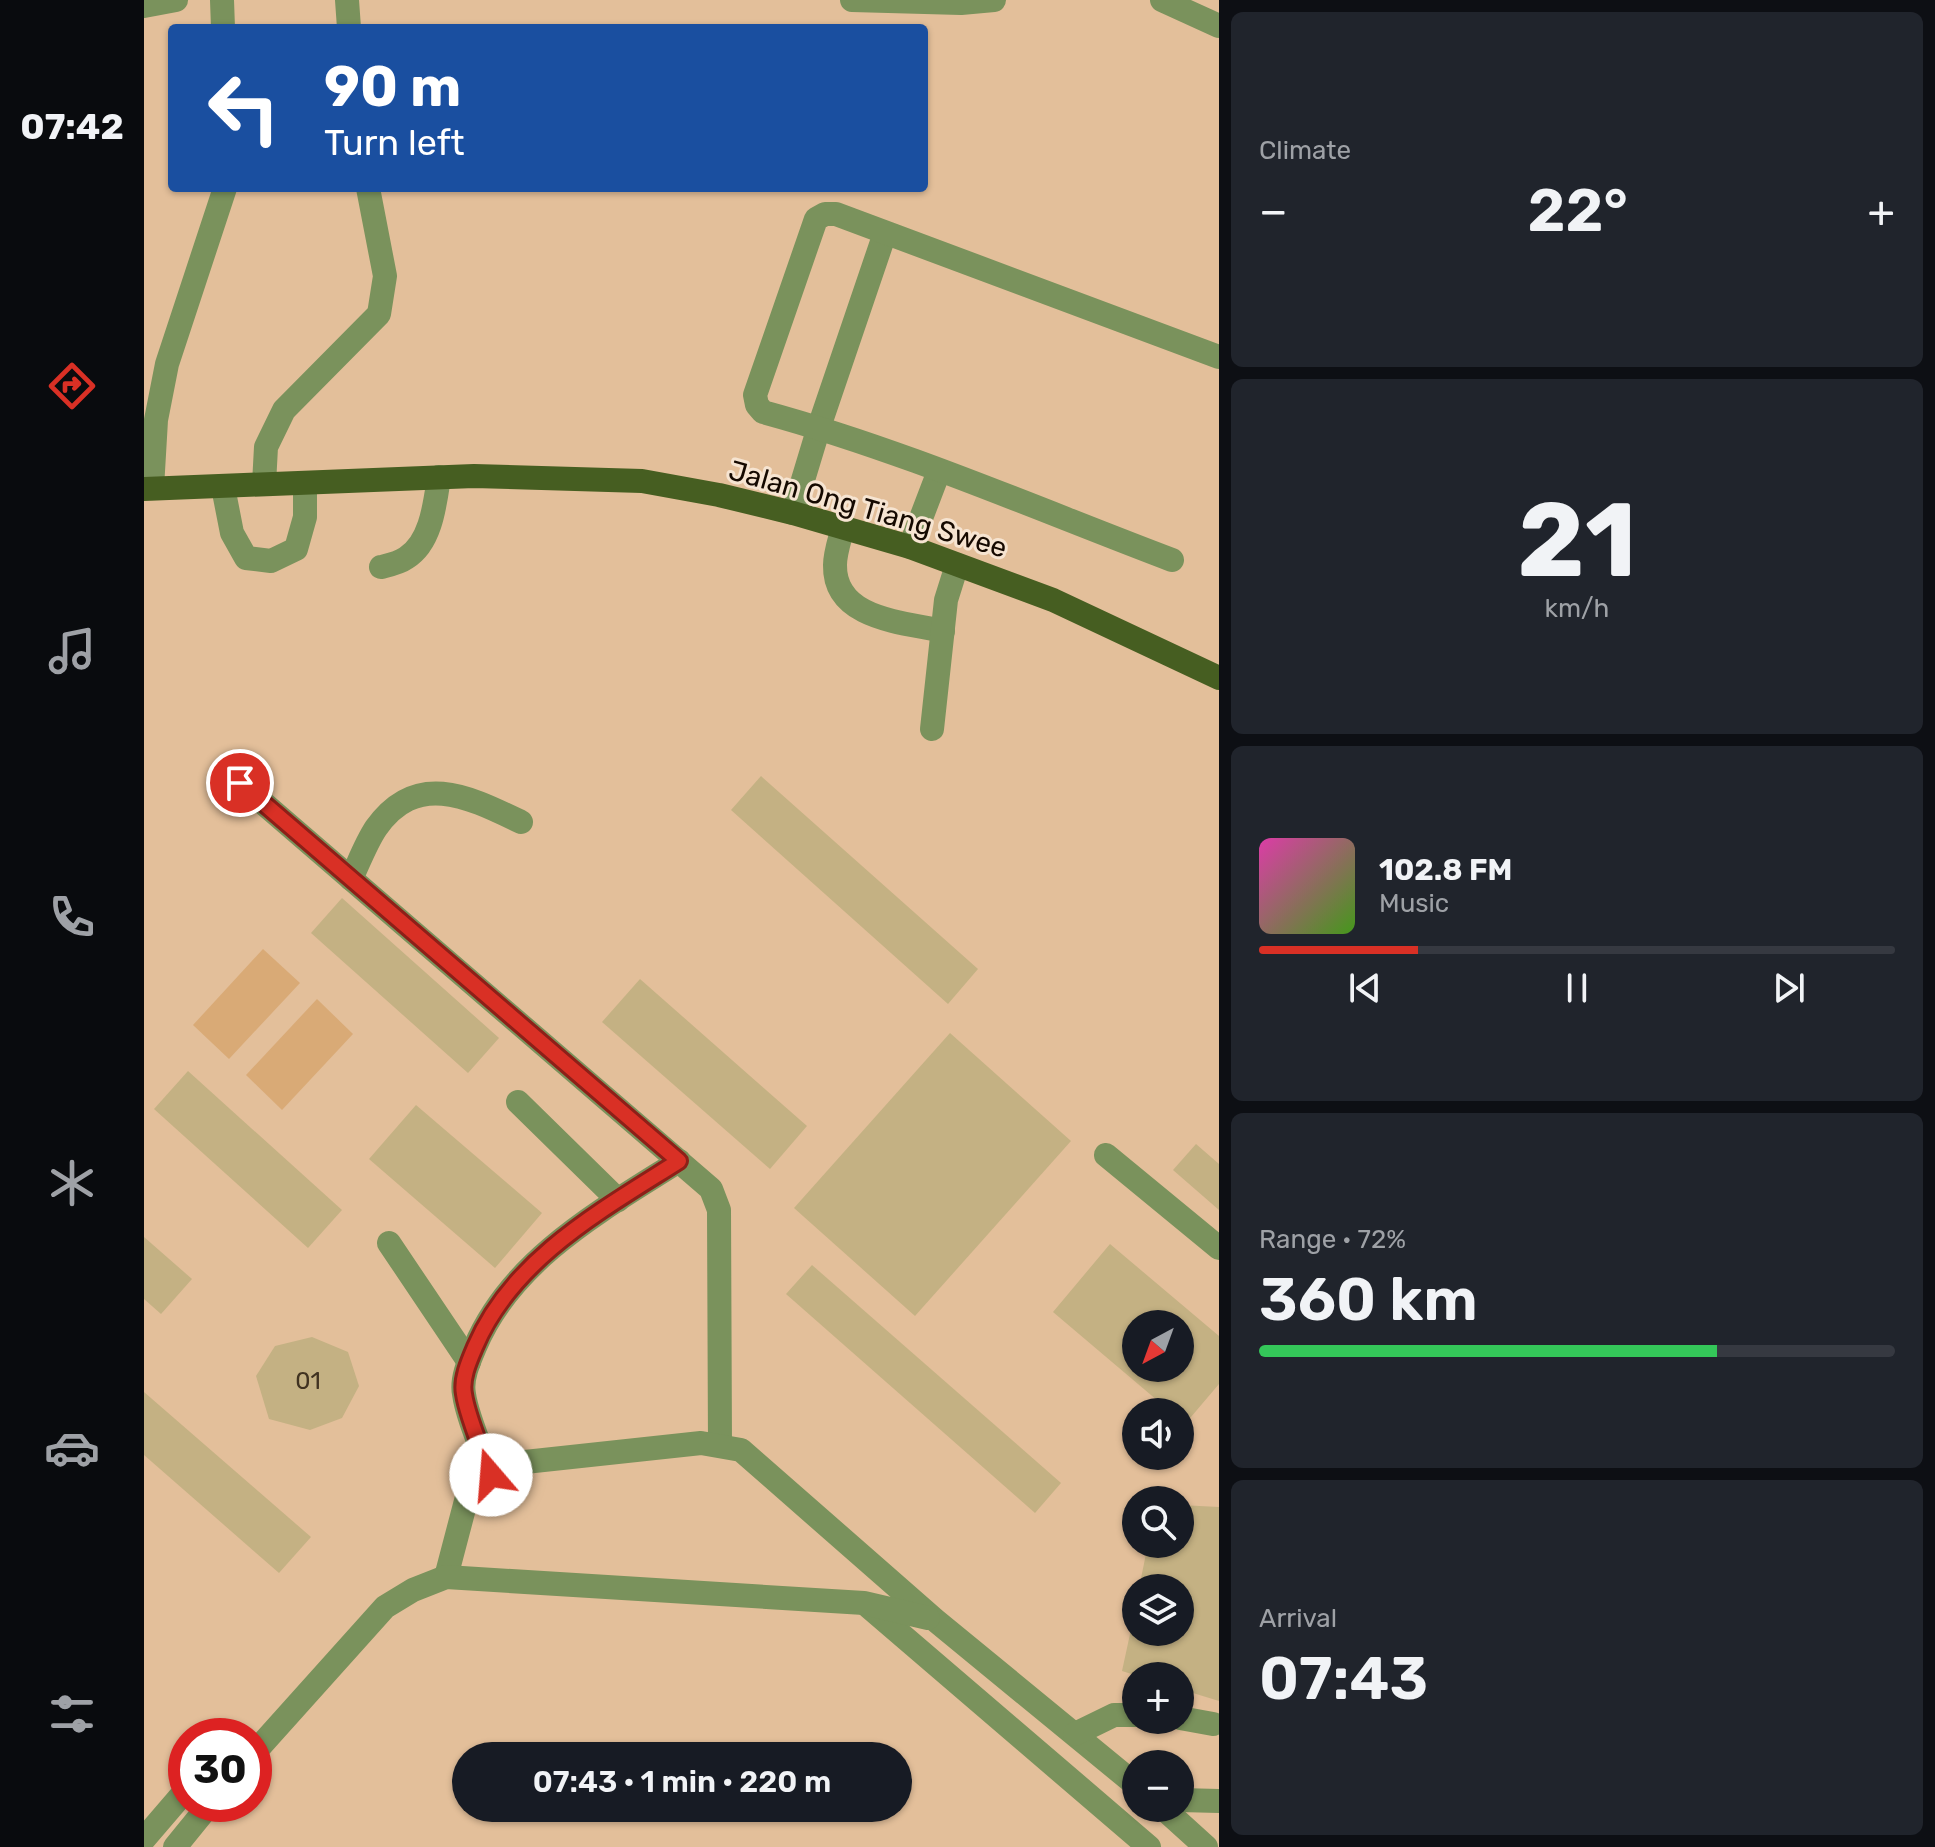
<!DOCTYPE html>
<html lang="en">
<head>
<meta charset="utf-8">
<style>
  :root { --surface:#171b24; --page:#20242c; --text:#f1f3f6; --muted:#9ea1a6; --line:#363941; --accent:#d93025 }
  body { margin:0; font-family:Rubik,sans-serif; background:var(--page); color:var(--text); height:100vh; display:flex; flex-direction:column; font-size:30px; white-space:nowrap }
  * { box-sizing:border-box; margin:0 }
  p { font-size:26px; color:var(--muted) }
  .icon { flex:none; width:44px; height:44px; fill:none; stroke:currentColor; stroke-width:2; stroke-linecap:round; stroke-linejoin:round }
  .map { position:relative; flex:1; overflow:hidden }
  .details { display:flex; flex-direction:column; gap:12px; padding:12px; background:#0d0f14; width:716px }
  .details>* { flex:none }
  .banner { position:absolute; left:24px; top:24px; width:760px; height:168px; border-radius:8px; box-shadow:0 2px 6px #0004; background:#1a4fa0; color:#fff; overflow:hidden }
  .needle { width:52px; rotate:221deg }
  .tools { position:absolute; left:978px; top:1310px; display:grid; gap:16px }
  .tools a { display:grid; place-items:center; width:72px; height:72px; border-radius:50%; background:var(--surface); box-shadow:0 2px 6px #0004; font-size:40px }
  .speed { position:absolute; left:24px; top:1718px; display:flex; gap:16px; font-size:40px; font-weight:700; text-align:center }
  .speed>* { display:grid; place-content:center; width:104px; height:104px; border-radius:50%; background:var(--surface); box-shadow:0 2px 6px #0004; line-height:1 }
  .speed .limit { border:12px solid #d22; background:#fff; color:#111 }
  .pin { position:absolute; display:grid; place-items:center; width:68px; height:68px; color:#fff; margin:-34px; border:4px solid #fff; border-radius:50%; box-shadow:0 2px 8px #0007 }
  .me { position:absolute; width:88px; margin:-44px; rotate:342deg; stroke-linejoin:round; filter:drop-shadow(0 0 6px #0008) }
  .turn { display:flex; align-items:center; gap:28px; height:168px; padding:0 24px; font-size:36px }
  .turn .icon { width:104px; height:104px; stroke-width:2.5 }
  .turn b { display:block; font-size:56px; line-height:68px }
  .big { font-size:60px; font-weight:600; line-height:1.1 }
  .details .widget { flex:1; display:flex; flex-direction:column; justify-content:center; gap:12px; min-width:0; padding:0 28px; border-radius:12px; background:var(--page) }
  .details .dial { align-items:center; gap:0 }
  .dial b { font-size:104px; line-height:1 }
  .song { display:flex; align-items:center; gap:24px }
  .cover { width:96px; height:96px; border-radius:12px; background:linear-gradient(135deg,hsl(320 70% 55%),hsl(100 70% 35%)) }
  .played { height:8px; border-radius:4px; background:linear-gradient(90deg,var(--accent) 25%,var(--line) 25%) }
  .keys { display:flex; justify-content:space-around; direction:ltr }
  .heat { display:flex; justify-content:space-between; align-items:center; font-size:44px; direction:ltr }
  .charge { height:12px; border-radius:6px; background:linear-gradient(90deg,#34c759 72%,var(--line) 0) }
  .trip { position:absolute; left:308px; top:1742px; width:460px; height:80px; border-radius:40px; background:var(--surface); box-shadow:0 2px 6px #0004; font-weight:600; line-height:80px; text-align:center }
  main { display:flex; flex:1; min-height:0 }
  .dock { display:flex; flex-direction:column; width:144px; justify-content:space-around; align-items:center; background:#090b0e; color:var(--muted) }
  .dock .icon { width:56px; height:56px }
  .dock .active { color:var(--accent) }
  .dock b { font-size:36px; color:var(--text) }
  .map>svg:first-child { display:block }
  .green { fill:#d9aa76 }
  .building { fill:#c4b183; fill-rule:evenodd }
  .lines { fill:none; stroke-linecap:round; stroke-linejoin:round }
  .minor { stroke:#7a925c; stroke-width:24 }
  .major { stroke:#465e21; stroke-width:24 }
  .route-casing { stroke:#8d1f18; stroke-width:20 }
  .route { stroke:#d93025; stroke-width:14 }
  .labels { text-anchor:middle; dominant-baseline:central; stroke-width:6; stroke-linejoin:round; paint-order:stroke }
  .number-label { font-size:24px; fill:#413321 }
  .street-label { font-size:28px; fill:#150900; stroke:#f6e4d1 }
</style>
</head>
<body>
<main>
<nav class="dock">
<b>07:42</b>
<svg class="icon active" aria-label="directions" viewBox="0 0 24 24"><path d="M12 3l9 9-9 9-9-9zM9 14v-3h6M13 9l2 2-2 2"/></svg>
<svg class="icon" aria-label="music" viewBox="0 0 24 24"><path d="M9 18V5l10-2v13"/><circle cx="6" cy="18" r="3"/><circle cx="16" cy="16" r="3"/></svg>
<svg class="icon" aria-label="phone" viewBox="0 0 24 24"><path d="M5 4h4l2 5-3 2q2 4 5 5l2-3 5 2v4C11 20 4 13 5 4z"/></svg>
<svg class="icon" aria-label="climate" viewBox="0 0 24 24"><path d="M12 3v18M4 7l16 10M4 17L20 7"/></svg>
<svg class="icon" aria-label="car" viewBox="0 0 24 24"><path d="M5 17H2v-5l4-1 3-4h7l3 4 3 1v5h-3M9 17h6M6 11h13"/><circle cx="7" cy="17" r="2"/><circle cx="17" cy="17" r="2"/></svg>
<svg class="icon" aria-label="filters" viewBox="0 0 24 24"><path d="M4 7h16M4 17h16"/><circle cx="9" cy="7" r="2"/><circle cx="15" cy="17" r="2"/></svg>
</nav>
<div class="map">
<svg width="1075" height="1847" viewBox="0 0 1075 1847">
  <rect width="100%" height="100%" fill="#e3bf9a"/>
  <g class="green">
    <polygon points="119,949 156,983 85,1059 49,1025"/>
    <polygon points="173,999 209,1034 138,1110 102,1075"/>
  </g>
  <g class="building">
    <polygon points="617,776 834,969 804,1004 587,810"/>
    <polygon points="198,898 355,1038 324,1073 167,933"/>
    <polygon points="496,979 663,1126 626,1169 458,1022"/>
    <polygon points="806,1033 927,1141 771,1316 650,1208"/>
    <polygon points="44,1071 198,1210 164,1248 10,1109"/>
    <polygon points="272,1105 398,1213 351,1268 225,1159"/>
    <polygon points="1052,1144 1075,1164 1075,1210 1029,1170"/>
    <polygon points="0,1237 48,1279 17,1314 0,1299"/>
    <path d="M966 1244 1075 1336V1384L1041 1424 1036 1420V1412H1027L909 1312ZM992 1324H1036V1368H992Z"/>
    <polygon points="668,1265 917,1483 891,1513 642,1294"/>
    <polygon points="168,1337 204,1352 215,1386 198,1418 166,1430 125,1419 112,1376 131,1346"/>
    <polygon points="0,1392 167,1537 135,1573 0,1455"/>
    <polygon points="1036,1505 1075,1507 1075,1701 1036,1689 1036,1676 994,1676 978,1671 991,1611 992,1632 1036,1632 1036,1588 995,1588 1004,1544 1036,1544"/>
  </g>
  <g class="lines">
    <g class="minor">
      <polyline points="78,0 79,28"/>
      <polyline points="203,0 205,28"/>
      <polyline points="708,0 817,3 850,0"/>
      <polyline points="1018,0 1075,26"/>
      <polyline points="0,6 32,0"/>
      <polyline points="120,484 122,447 140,410 235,314 241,276 224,188"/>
      <polyline points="79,487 88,533 102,558 127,561 152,549 161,517 161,483"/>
      <polyline points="8,488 12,420 23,364 81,188"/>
      <polyline points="649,513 675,427 741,233"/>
      <path d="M699 527C696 539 691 553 691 565 690 620 760 622 799 631"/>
      <polyline points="766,547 795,471"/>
      <path d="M1028 560C893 509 759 450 619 412L613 405 611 395 672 219 681 214H692L1075 357"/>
      <path d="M237 567C245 565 255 563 262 558 287 543 291 504 295 477"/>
      <polyline points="788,729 802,600 813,565"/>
      <polyline points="96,783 567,1189 575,1210 576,1445"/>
      <path d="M207 879C215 862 222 843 232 828 273 770 325 797 377 822"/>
      <polyline points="374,1102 474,1200"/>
      <polyline points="962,1155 1075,1248"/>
      <polyline points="245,1243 325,1362"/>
      <path d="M347 1475C339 1452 323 1417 320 1394 317 1379 325 1361 331 1347 368 1259 458 1210 535 1161"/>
      <polyline points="302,1577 323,1497 347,1475 381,1462 557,1443 597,1450 791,1620 992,1785"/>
      <polyline points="725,1607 1005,1847"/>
      <polyline points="1036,1718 1069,1724"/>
      <polyline points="931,1734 970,1715 992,1715"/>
      <polyline points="110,1753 241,1607 269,1590 302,1577 720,1603 784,1618"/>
      <polyline points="1036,1800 1075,1801"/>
      <polyline points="1019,1808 1062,1847"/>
      <polyline points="0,1839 42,1790"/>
      <polyline points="31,1847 66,1804"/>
    </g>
    <polyline class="major" points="0,489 330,476 498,481 575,495 649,513 766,547 909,600 1075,678"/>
  </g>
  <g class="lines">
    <g class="route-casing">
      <path id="route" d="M96 783 535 1161C458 1210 368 1259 331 1347 325 1361 317 1379 320 1394 323 1416 339 1453 347 1475"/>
    </g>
    <use href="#route" class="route"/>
  </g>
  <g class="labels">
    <g class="number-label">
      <text x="164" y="1381">01</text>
    </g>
    <g class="street-label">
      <text transform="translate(724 509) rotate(16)">Jalan Ong Tiang Swee</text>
    </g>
  </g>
</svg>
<div class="tools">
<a><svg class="needle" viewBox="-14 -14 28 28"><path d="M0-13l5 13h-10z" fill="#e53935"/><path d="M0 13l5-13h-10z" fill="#9ea1a6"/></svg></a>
<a><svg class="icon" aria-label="sound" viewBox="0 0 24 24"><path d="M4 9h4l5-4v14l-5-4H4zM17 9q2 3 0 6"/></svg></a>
<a><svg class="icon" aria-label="search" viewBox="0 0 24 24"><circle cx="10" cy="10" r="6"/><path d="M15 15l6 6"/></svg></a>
<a><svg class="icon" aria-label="layers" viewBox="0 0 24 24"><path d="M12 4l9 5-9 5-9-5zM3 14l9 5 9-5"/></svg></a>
<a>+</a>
<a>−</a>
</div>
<div class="speed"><div class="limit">30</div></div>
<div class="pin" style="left:96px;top:783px;background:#d93025"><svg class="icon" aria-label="arrive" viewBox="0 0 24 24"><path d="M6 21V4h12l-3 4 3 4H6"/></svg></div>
<svg class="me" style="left:347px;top:1475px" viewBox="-20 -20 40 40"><circle r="19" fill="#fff"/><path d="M0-13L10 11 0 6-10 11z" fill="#d93025"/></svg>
<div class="trip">07:43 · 1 min · 220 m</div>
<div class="banner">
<div class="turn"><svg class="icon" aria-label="left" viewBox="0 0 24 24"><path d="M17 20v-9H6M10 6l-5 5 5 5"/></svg><div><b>90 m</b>Turn left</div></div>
</div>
</div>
<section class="details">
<div class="widget"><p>Climate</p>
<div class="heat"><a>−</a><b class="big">22°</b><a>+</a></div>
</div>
<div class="widget dial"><b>21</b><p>km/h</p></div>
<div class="widget">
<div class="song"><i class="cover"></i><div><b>102.8 FM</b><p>Music</p></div></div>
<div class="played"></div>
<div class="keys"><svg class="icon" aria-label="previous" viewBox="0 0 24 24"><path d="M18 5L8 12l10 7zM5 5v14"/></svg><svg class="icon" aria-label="pause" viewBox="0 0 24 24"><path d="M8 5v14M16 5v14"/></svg><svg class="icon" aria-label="next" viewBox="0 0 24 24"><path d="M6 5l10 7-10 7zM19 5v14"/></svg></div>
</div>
<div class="widget"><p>Range · 72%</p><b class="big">360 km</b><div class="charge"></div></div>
<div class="widget"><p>Arrival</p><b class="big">07:43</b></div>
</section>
</main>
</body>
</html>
